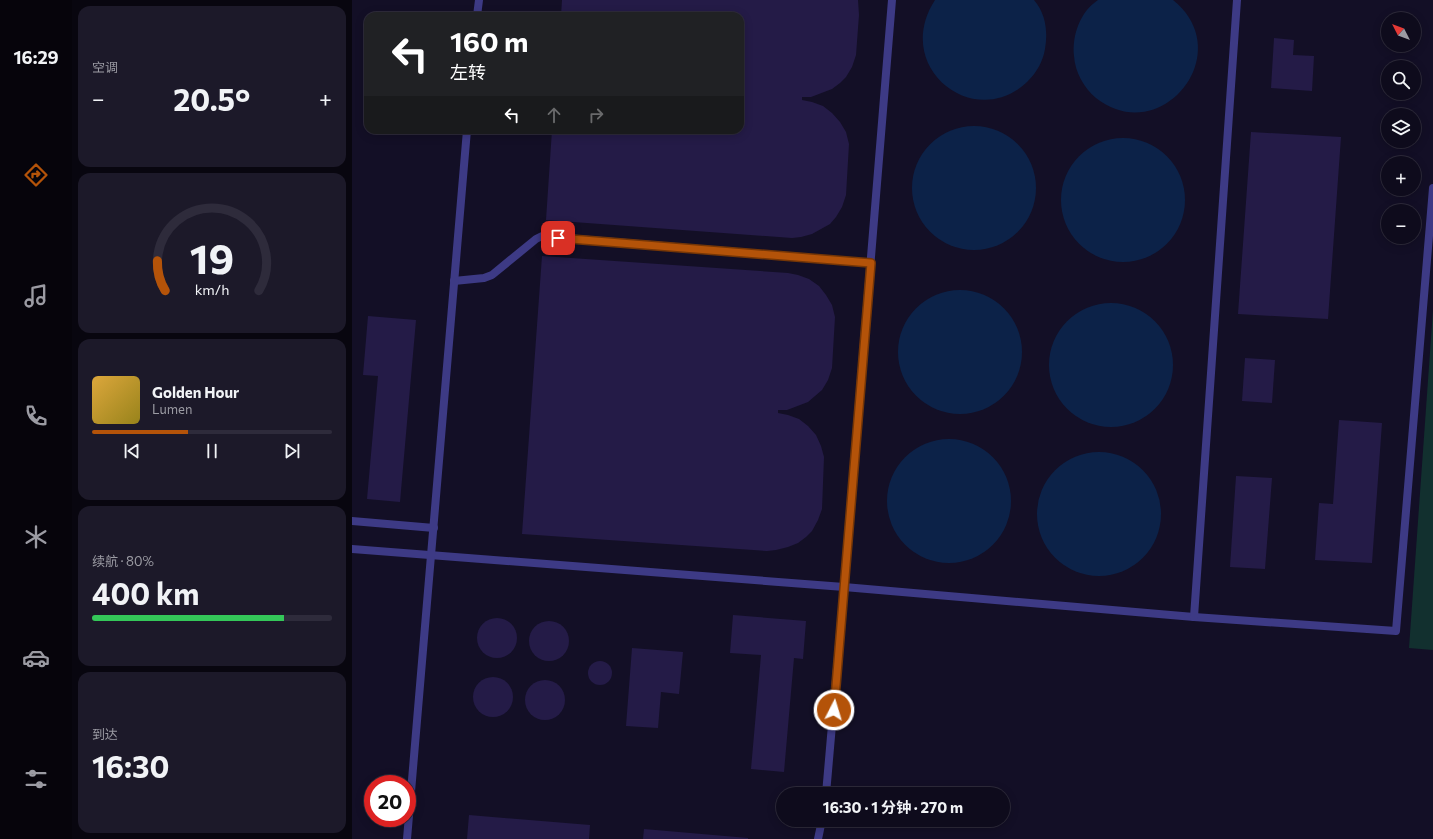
<!DOCTYPE html>
<html lang="zh">
<head>
<meta charset="utf-8">
<style>
  :root { --surface:#0e0b1c; --page:#1c1929; --text:#f1f3f6; --muted:#9b9ba3; --line:#2e2b3b; --accent:#b45309 }
  body { margin:0; font-family:Commissioner,"Noto Sans SC",sans-serif; background:var(--page); color:var(--text); height:100vh; display:flex; flex-direction:column; font-size:15px; white-space:nowrap }
  * { box-sizing:border-box; margin:0 }
  p { font-size:13px; color:var(--muted) }
  .icon { flex:none; width:22px; height:22px; fill:none; stroke:currentColor; stroke-width:2; stroke-linecap:round; stroke-linejoin:round }
  .map { position:relative; flex:1; overflow:hidden }
  .details { display:flex; flex-direction:column; gap:6px; padding:6px; background:#08060f; width:280px }
  .details>* { flex:none }
  .top-card { position:absolute; left:12px; top:12px; width:380px; height:122px; border-radius:12px; box-shadow:0 2px 10px #0003,0 0 0 1px var(--line); background:#202124; color:#fff; overflow:hidden }
  .needle { width:26px; rotate:312deg }
  .buttons { position:absolute; left:1029px; top:12px; display:grid; gap:8px }
  .buttons a { display:grid; place-items:center; width:40px; height:40px; border-radius:50%; background:var(--surface); box-shadow:0 2px 10px #0003,0 0 0 1px var(--line); font-size:20px }
  .speed { position:absolute; left:12px; top:775px; display:flex; gap:8px; font-size:20px; font-weight:700; text-align:center }
  .speed>* { display:grid; place-content:center; width:52px; height:52px; border-radius:50%; background:var(--surface); box-shadow:0 2px 10px #0003,0 0 0 1px var(--line); line-height:1 }
  .speed .limit { border:6px solid #d22; background:#fff; color:#111 }
  .pin { position:absolute; display:grid; place-items:center; width:34px; height:34px; color:#fff; margin:-17px; border-radius:8px; box-shadow:0 2px 6px #0006 }
  .me { position:absolute; width:44px; margin:-22px; rotate:5deg; stroke-linejoin:round; filter:drop-shadow(0 0 3px #0008) }
  .turn { display:flex; align-items:center; gap:14px; height:84px; padding:0 20px; font-size:18px }
  .turn .icon { width:52px; height:52px; stroke-width:2.5 }
  .turn b { display:block; font-size:28px; line-height:34px }
  .lanes { display:flex; align-items:center; height:38px; padding:0 20px; background:#0003; justify-content:center; gap:20px; direction:ltr }
  .lanes .off { opacity:.35 }
  .big { font-size:30px; font-weight:700; line-height:1.1 }
  .details .tile { flex:1; display:flex; flex-direction:column; justify-content:center; gap:6px; min-width:0; padding:0 14px; border-radius:12px; background:var(--page) }
  .details .dial { align-items:center; gap:0 }
  .dial svg { height:104px; overflow:visible; fill:none; stroke:var(--line); stroke-width:7; stroke-linecap:round; text-anchor:middle }
  .dial text { fill:var(--text); stroke:none }
  .song { display:flex; align-items:center; gap:12px }
  .cover { width:48px; height:48px; border-radius:6px; background:linear-gradient(135deg,hsl(40 70% 55%),hsl(50 70% 35%)) }
  .played { height:4px; border-radius:2px; background:linear-gradient(90deg,var(--accent) 40%,var(--line) 40%) }
  .keys { display:flex; justify-content:space-around; direction:ltr }
  .heat { display:flex; justify-content:space-between; align-items:center; font-size:22px; direction:ltr }
  .charge { height:6px; border-radius:3px; background:linear-gradient(90deg,#34c759 80%,var(--line) 0) }
  .trip { position:absolute; left:424px; top:787px; width:234px; height:40px; border-radius:20px; background:var(--surface); box-shadow:0 2px 10px #0003,0 0 0 1px var(--line); font-weight:700; line-height:40px; text-align:center }
  main { display:flex; flex:1; min-height:0 }
  .menu { display:flex; flex-direction:column; width:72px; justify-content:space-around; align-items:center; background:#06040b; color:var(--muted) }
  .menu .icon { width:28px; height:28px }
  .menu .on { color:var(--accent) }
  .menu b { font-size:18px; color:var(--text) }
  .map>svg:first-child { display:block }
  .green { fill:#12302f }
  .water { fill:#0c2248 }
  .building { fill:#241b47 }
  .lines { fill:none; stroke-linecap:round; stroke-linejoin:round }
  .service { stroke:#3d3a85; stroke-width:8 }
  .route-casing { stroke:#753606; stroke-width:10 }
  .route { stroke:#b45309; stroke-width:7 }
</style>
</head>
<body>
<main>
<nav class="menu">
<b>16:29</b>
<svg class="icon on" aria-label="directions" viewBox="0 0 24 24"><path d="M12 3l9 9-9 9-9-9zM9 14v-3h6M13 9l2 2-2 2"/></svg>
<svg class="icon" aria-label="music" viewBox="0 0 24 24"><path d="M9 18V5l10-2v13"/><circle cx="6" cy="18" r="3"/><circle cx="16" cy="16" r="3"/></svg>
<svg class="icon" aria-label="phone" viewBox="0 0 24 24"><path d="M5 4h4l2 5-3 2q2 4 5 5l2-3 5 2v4C11 20 4 13 5 4z"/></svg>
<svg class="icon" aria-label="climate" viewBox="0 0 24 24"><path d="M12 3v18M4 7l16 10M4 17L20 7"/></svg>
<svg class="icon" aria-label="car" viewBox="0 0 24 24"><path d="M5 17H2v-5l4-1 3-4h7l3 4 3 1v5h-3M9 17h6M6 11h13"/><circle cx="7" cy="17" r="2"/><circle cx="17" cy="17" r="2"/></svg>
<svg class="icon" aria-label="filters" viewBox="0 0 24 24"><path d="M4 7h16M4 17h16"/><circle cx="9" cy="7" r="2"/><circle cx="15" cy="17" r="2"/></svg>
</nav>
<section class="details">
<div class="tile"><p>空调</p>
<div class="heat"><a>−</a><b class="big">20.5°</b><a>+</a></div>
</div>
<div class="tile dial"><svg viewBox="0 0 100 80">
<path d="M14 69A42 42 0 1 1 86 69"/>
<path d="M14 69A42 42 0 0 1 8 46" stroke="#b45309"/>
<text x="50" y="56" font-size="32" font-weight="700">19</text>
<text x="50" y="72" font-size="11">km/h</text>
</svg></div>
<div class="tile">
<div class="song"><i class="cover"></i><div><b>Golden Hour</b><p>Lumen</p></div></div>
<div class="played"></div>
<div class="keys"><svg class="icon" aria-label="previous" viewBox="0 0 24 24"><path d="M18 5L8 12l10 7zM5 5v14"/></svg><svg class="icon" aria-label="pause" viewBox="0 0 24 24"><path d="M8 5v14M16 5v14"/></svg><svg class="icon" aria-label="next" viewBox="0 0 24 24"><path d="M6 5l10 7-10 7zM19 5v14"/></svg></div>
</div>
<div class="tile"><p>续航 · 80%</p><b class="big">400 km</b><div class="charge"></div></div>
<div class="tile"><p>到达</p><b class="big">16:30</b></div>
</section>
<div class="map">
<svg width="1081" height="839" viewBox="0 0 1081 839">
  <rect width="100%" height="100%" fill="#130f26"/>
  <polygon class="green" points="1081,310 1081,650 1057,648"/>
  <g class="water">
    <path d="M583 0H682C694 14 696 32 693 49 691 61 685 72 676 81 624 133 539 68 583 0Z"/>
    <path d="M746 0H821C887 53 809 149 744 98 732 88 723 72 722 56 720 35 728 12 746 0Z"/>
    <circle cx="622" cy="188" r="62"/>
    <circle cx="771" cy="200" r="62"/>
    <circle cx="608" cy="352" r="62"/>
    <circle cx="759" cy="365" r="62"/>
    <circle cx="597" cy="501" r="62"/>
    <circle cx="747" cy="514" r="62"/>
  </g>
  <g class="building">
    <polygon points="210,0 506,0 507,15 504,55 500,67 494,77 488,83 480,89 459,97 450,97 450,100 460,102 471,106 480,113 488,122 494,132 497,144 494,195 490,207 484,217 478,224 460,234 449,237 440,238 194,220 200,130 388,130 388,16 209,16"/>
    <polygon points="922,38 942,40 941,55 962,56 960,91 919,88"/>
    <polygon points="899,132 989,137 976,319 886,314"/>
    <polygon points="190,256 436,273 446,275 457,279 467,286 474,295 480,305 483,317 480,368 476,380 470,390 456,402 435,410 426,410 426,413 436,415 447,419 456,426 464,435 469,446 472,457 470,509 466,520 460,531 454,537 446,543 436,547 424,550 415,551 170,534"/>
    <polygon points="16,316 64,320 48,502 15,499 26,376 11,375"/>
    <polygon points="893,358 923,360 920,403 890,401"/>
    <polygon points="987,420 1030,423 1020,563 963,560 967,503 981,504"/>
    <polygon points="884,476 920,478 913,569 878,567"/>
    <polygon points="381,615 454,621 451,659 442,658 432,772 399,769 409,655 378,653"/>
    <circle cx="145" cy="638" r="20"/>
    <circle cx="197" cy="641" r="20"/>
    <polygon points="280,648 331,652 327,694 309,692 306,728 274,726"/>
    <circle cx="248" cy="673" r="12"/>
    <circle cx="141" cy="697" r="20"/>
    <circle cx="193" cy="700" r="20"/>
    <polygon points="117,815 238,825 237,839 115,839"/>
    <polygon points="292,829 396,838 396,839 291,839"/>
  </g>
  <g class="lines">
    <g class="service">
      <polyline points="125,16 127,0"/>
      <polyline points="102,281 132,278 140,275 184,239 190,236 519,263"/>
      <polyline points="0,521 82,528"/>
      <polyline points="0,549 492,587 842,617 1044,631 1081,188"/>
      <polyline points="842,617 885,0"/>
      <polyline points="474,794 492,587 540,0"/>
      <polyline points="55,839 115,130"/>
      <polyline points="466,839 470,820"/>
    </g>
  </g>
  <g class="lines">
    <g class="route-casing">
      <polyline id="route" points="206,238 519,263 482,710"/>
    </g>
    <use href="#route" class="route"/>
  </g>
</svg>
<div class="buttons">
<a><svg class="needle" viewBox="-14 -14 28 28"><path d="M0-13l5 13h-10z" fill="#e53935"/><path d="M0 13l5-13h-10z" fill="#9b9ba3"/></svg></a>
<a><svg class="icon" aria-label="search" viewBox="0 0 24 24"><circle cx="10" cy="10" r="6"/><path d="M15 15l6 6"/></svg></a>
<a><svg class="icon" aria-label="layers" viewBox="0 0 24 24"><path d="M12 4l9 5-9 5-9-5zM3 14l9 5 9-5"/></svg></a>
<a>+</a>
<a>−</a>
</div>
<div class="speed"><div class="limit">20</div></div>
<div class="pin" style="left:206px;top:238px;background:#d93025"><svg class="icon" aria-label="arrive" viewBox="0 0 24 24"><path d="M6 21V4h12l-3 4 3 4H6"/></svg></div>
<svg class="me" style="left:482px;top:710px" viewBox="-20 -20 40 40"><circle r="17" fill="#b45309" stroke="#fff" stroke-width="3"/><path d="M0-11L8 9 0 5-8 9z" fill="#fff"/></svg>
<div class="trip">16:30 · 1 分钟 · 270 m</div>
<div class="top-card">
<div class="turn"><svg class="icon" aria-label="left" viewBox="0 0 24 24"><path d="M17 20v-9H6M10 6l-5 5 5 5"/></svg><div><b>160 m</b>左转</div></div>
<div class="lanes"><svg class="icon" aria-label="left" viewBox="0 0 24 24"><path d="M17 20v-9H6M10 6l-5 5 5 5"/></svg><svg class="icon off" aria-label="ahead" viewBox="0 0 24 24"><path d="M12 20V5M6 11l6-6 6 6"/></svg><svg class="icon off" aria-label="right" viewBox="0 0 24 24"><path d="M7 20v-9h11M14 6l5 5-5 5"/></svg></div>
</div>
</div>
</main>
</body>
</html>
